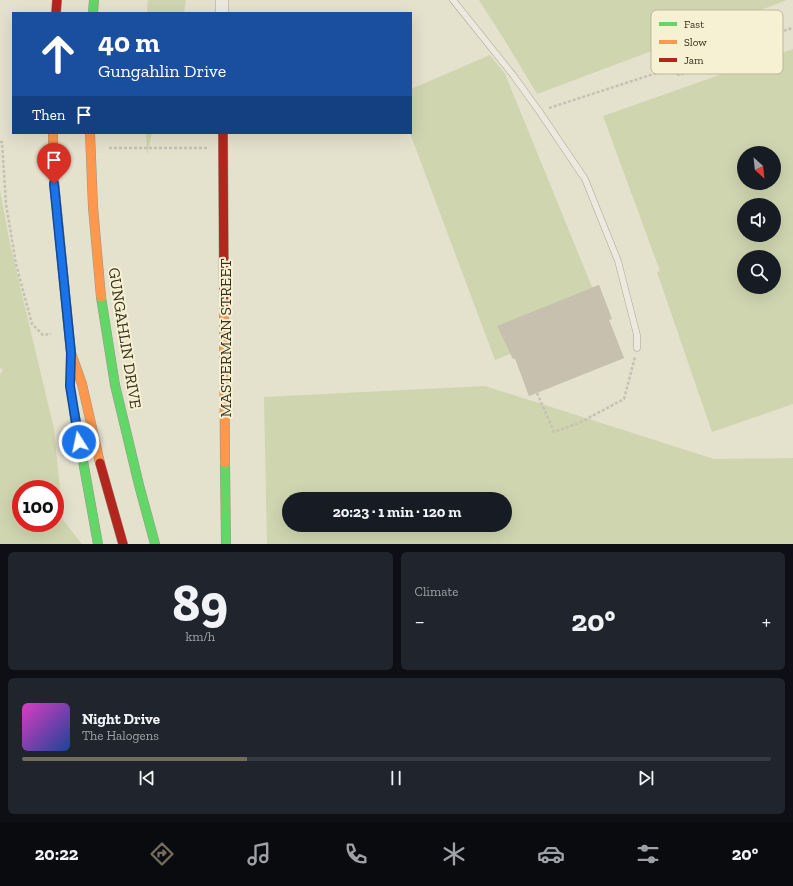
<!DOCTYPE html>
<html lang="en">
<head>
<meta charset="utf-8">
<style>
  :root { --surface:#171b24; --page:#20242c; --text:#f1f3f6; --muted:#9ea1a6; --line:#363941; --accent:#746d5b }
  body { margin:0; font-family:"Zilla Slab",serif; background:var(--page); color:var(--text); height:100vh; display:flex; flex-direction:column; font-size:15px; white-space:nowrap }
  * { box-sizing:border-box; margin:0 }
  p { font-size:13px; color:var(--muted) }
  .icon { flex:none; width:22px; height:22px; fill:none; stroke:currentColor; stroke-width:2; stroke-linecap:round; stroke-linejoin:round }
  .map { position:relative; height:544px; overflow:hidden }
  .sheet { display:flex; flex-direction:column; gap:8px; padding:8px; background:#0d0f14; flex:1 }
  .sheet>* { flex:none }
  .top-card { position:absolute; left:12px; top:12px; width:400px; height:122px; border-radius:0px; box-shadow:0 4px 16px #0002; background:#1a4fa0; color:#fff; overflow:hidden }
  .needle { width:26px; rotate:153deg }
  .controls { position:absolute; left:737px; top:146px; display:grid; gap:8px }
  .controls a { display:grid; place-items:center; width:44px; height:44px; border-radius:50%; background:var(--surface); box-shadow:0 4px 16px #0002; font-size:20px }
  .speed { position:absolute; left:12px; top:480px; display:flex; gap:8px; font-size:20px; font-weight:700; text-align:center }
  .speed>* { display:grid; place-content:center; width:52px; height:52px; border-radius:50%; background:var(--surface); box-shadow:0 4px 16px #0002; line-height:1 }
  .speed .limit { border:6px solid #d22; background:#fff; color:#111 }
  .pin { position:absolute; display:grid; place-items:center; width:34px; height:34px; color:#fff; margin:-41px -17px; border-radius:50% 50% 50% 0; rotate:-45deg; box-shadow:0 0 4px #0007 }
  .pin .icon { rotate:45deg }
  .me { position:absolute; width:44px; margin:-22px; rotate:350deg; stroke-linejoin:round; filter:drop-shadow(0 0 3px #0008) }
  .turn { display:flex; align-items:center; gap:14px; height:84px; padding:0 20px; font-size:18px }
  .turn .icon { width:52px; height:52px; stroke-width:2.5 }
  .turn b { display:block; font-size:28px; line-height:34px }
  .then { display:flex; align-items:center; height:38px; padding:0 20px; background:#0003; gap:8px; font-size:15px }
  .big { font-size:30px; font-weight:800; line-height:1.1 }
  .sheet .widget { flex:1; display:flex; flex-direction:column; justify-content:center; gap:6px; min-width:0; padding:0 14px; border-radius:6px; background:var(--page) }
  .sheet .dial { align-items:center; gap:0 }
  .dial b { font-size:52px; line-height:1 }
  .song { display:flex; align-items:center; gap:12px }
  .cover { width:48px; height:48px; border-radius:6px; background:linear-gradient(135deg,hsl(310 70% 55%),hsl(220 70% 35%)) }
  .played { height:4px; border-radius:2px; background:linear-gradient(90deg,var(--accent) 30%,var(--line) 30%) }
  .keys { display:flex; justify-content:space-around; direction:ltr }
  .heat { display:flex; justify-content:space-between; align-items:center; font-size:22px; direction:ltr }
  .sheet .tiles { flex:1; display:grid; gap:8px; grid-template-columns:1fr 1fr }
  .widget:last-child { grid-column:span 2 }
  .trip { position:absolute; left:282px; top:492px; width:230px; height:40px; border-radius:20px; background:var(--surface); box-shadow:0 4px 16px #0002; font-weight:800; line-height:40px; text-align:center }
  .tabs { display:flex; height:64px; justify-content:space-around; align-items:center; background:#090b0e; color:var(--muted) }
  .tabs .icon { width:28px; height:28px }
  .tabs .selected { color:var(--accent) }
  .tabs b { font-size:18px; color:var(--text) }
  .map>svg:first-child { display:block }
  .green { fill:#cfd5af; fill-rule:evenodd }
  .building { fill:#c8c0ae }
  .lines { fill:none; stroke-linecap:round; stroke-linejoin:round }
  .lane-casing { stroke:#a9a596; stroke-width:7 }
  .street-casing { stroke:#a9a596; stroke-width:13 }
  .fast-casing { stroke:#999586; stroke-width:10 }
  .slow-casing { stroke:#999586; stroke-width:10 }
  .jam-casing { stroke:#999586; stroke-width:10 }
  .path { stroke:#c5c2b5; stroke-width:2.5; stroke-dasharray:3 2; stroke-linecap:butt }
  .lane { stroke:#eceade; stroke-width:6 }
  .street { stroke:#eceade; stroke-width:12 }
  .fast { stroke:#63d668; stroke-width:9 }
  .slow { stroke:#ff974d; stroke-width:9 }
  .jam { stroke:#b3261e; stroke-width:9 }
  .route-casing { stroke:#114b97; stroke-width:10 }
  .route { stroke:#1a73e8; stroke-width:7 }
  .labels { text-anchor:middle; dominant-baseline:central; stroke-width:4; stroke-linejoin:round; paint-order:stroke }
  .street-label { font-size:16px; fill:#382f1e; stroke:#f6f1d3 }
  .key { fill:#f6f1d3; stroke:#bdb79d; stroke-width:1 }
  .key-label { font-size:11px; fill:#382f1e }
</style>
</head>
<body>
<div class="map">
<svg width="793" height="544" viewBox="0 0 793 544">
  <rect width="100%" height="100%" fill="#e4e1cd"/>
  <g class="green">
    <polygon points="148,0 186,0 184,13 147,13"/>
    <polygon points="479,0 787,0 537,94 507,44"/>
    <path d="M793 49V404L712 432 657 272 660 271 603 116ZM744 153H774V183H744ZM744 205H774V235H744ZM744 257H774V287H744Z"/>
    <polygon points="490,55 505,74 592,287 599,285 612,319 609,320 624,358 529,396 515,359 513,359 510,354 495,360 410,133 411,133 411,89"/>
    <polygon points="146,133 152,133 147,155"/>
    <path d="M0 190 10 244 54 429 63 520 82 544H0V374L3 370 0 368ZM21 489H55V523H21Z"/>
    <path d="M485 386 714 459 793 458V544H267L264 397ZM289 499H505V525H289Z"/>
  </g>
  <polygon class="building" points="599,285 612,319 609,320 624,358 529,396 515,358 513,359 497,326"/>
  <g class="lines">
    <g class="lane-casing">
      <polyline id="lane" points="453,0 513,75 539,111 585,179 618,261 637,335 637,348"/>
    </g>
    <g class="street-casing">
      <polyline id="street" points="222,0 222,13"/>
    </g>
    <g class="fast-casing">
      <g id="fast">
        <polyline points="93,13 94,0"/>
        <polyline points="101,297 115,385 139,485 155,544"/>
        <polyline points="74,411 98,544"/>
        <polyline points="225,463 226,544"/>
      </g>
    </g>
    <g class="slow-casing">
      <g id="slow">
        <polyline points="53,133 53,170 71,353 82,384 100,463"/>
        <polyline points="90,133 93,207 101,297"/>
        <polyline points="224,304 225,463"/>
      </g>
    </g>
    <g class="jam-casing">
      <g id="jam">
        <polyline points="56,13 57,0"/>
        <polyline points="223,133 224,304"/>
        <polyline points="100,463 123,544"/>
      </g>
    </g>
    <g class="path">
      <polyline points="549,108 669,69 679,75 769,43 772,34 793,28"/>
      <polyline points="0,142 2,142 6,204 16,264 32,324 43,335 51,334"/>
      <polyline points="109,148 208,148"/>
      <polyline points="537,393 554,432 579,423 624,399 635,357"/>
    </g>
    <use href="#lane" class="lane"/>
    <use href="#street" class="street"/>
    <use href="#fast" class="fast"/>
    <use href="#slow" class="slow"/>
    <use href="#jam" class="jam"/>
  </g>
  <g class="lines">
    <g class="route-casing">
      <polyline id="route" points="54,184 71,353 70,386 79,442"/>
    </g>
    <use href="#route" class="route"/>
  </g>
  <g class="labels">
    <g class="street-label">
      <text transform="translate(125 338) rotate(81)">GUNGAHLIN DRIVE</text>
      <text transform="translate(225 338) rotate(-90)">MASTERMAN STREET</text>
    </g>
  </g>
  <rect x="651" y="10" width="132" height="64" rx="6" class="key"/>
  <rect x="659" y="22" width="18" height="4" fill="#63d668"/>
  <rect x="659" y="40" width="18" height="4" fill="#ff974d"/>
  <rect x="659" y="58" width="18" height="4" fill="#b3261e"/>
  <g class="key-label">
    <text x="684" y="28">Fast</text>
    <text x="684" y="46">Slow</text>
    <text x="684" y="64">Jam</text>
  </g>
</svg>
<div class="controls">
<a><svg class="needle" viewBox="-14 -14 28 28"><path d="M0-13l5 13h-10z" fill="#e53935"/><path d="M0 13l5-13h-10z" fill="#9ea1a6"/></svg></a>
<a><svg class="icon" aria-label="sound" viewBox="0 0 24 24"><path d="M4 9h4l5-4v14l-5-4H4zM17 9q2 3 0 6"/></svg></a>
<a><svg class="icon" aria-label="search" viewBox="0 0 24 24"><circle cx="10" cy="10" r="6"/><path d="M15 15l6 6"/></svg></a>
</div>
<div class="speed"><div class="limit">100</div></div>
<div class="pin" style="left:54px;top:184px;background:#d93025"><svg class="icon" aria-label="arrive" viewBox="0 0 24 24"><path d="M6 21V4h12l-3 4 3 4H6"/></svg></div>
<svg class="me" style="left:79px;top:442px" viewBox="-20 -20 40 40"><circle r="17" fill="#1a73e8" stroke="#fff" stroke-width="3"/><path d="M0-11L8 9 0 5-8 9z" fill="#fff"/></svg>
<div class="trip">20:23 · 1 min · 120 m</div>
<div class="top-card">
<div class="turn"><svg class="icon" aria-label="ahead" viewBox="0 0 24 24"><path d="M12 20V5M6 11l6-6 6 6"/></svg><div><b>40 m</b>Gungahlin Drive</div></div>
<div class="then">Then<svg class="icon" aria-label="arrive" viewBox="0 0 24 24"><path d="M6 21V4h12l-3 4 3 4H6"/></svg></div>
</div>
</div>
<section class="sheet">
<div class="tiles">
<div class="widget dial"><b>89</b><p>km/h</p></div>
<div class="widget"><p>Climate</p>
<div class="heat"><a>−</a><b class="big">20°</b><a>+</a></div>
</div>
<div class="widget">
<div class="song"><i class="cover"></i><div><b>Night Drive</b><p>The Halogens</p></div></div>
<div class="played"></div>
<div class="keys"><svg class="icon" aria-label="previous" viewBox="0 0 24 24"><path d="M18 5L8 12l10 7zM5 5v14"/></svg><svg class="icon" aria-label="pause" viewBox="0 0 24 24"><path d="M8 5v14M16 5v14"/></svg><svg class="icon" aria-label="next" viewBox="0 0 24 24"><path d="M6 5l10 7-10 7zM19 5v14"/></svg></div>
</div>
</div>
</section>
<nav class="tabs">
<b>20:22</b>
<svg class="icon selected" aria-label="directions" viewBox="0 0 24 24"><path d="M12 3l9 9-9 9-9-9zM9 14v-3h6M13 9l2 2-2 2"/></svg>
<svg class="icon" aria-label="music" viewBox="0 0 24 24"><path d="M9 18V5l10-2v13"/><circle cx="6" cy="18" r="3"/><circle cx="16" cy="16" r="3"/></svg>
<svg class="icon" aria-label="phone" viewBox="0 0 24 24"><path d="M5 4h4l2 5-3 2q2 4 5 5l2-3 5 2v4C11 20 4 13 5 4z"/></svg>
<svg class="icon" aria-label="climate" viewBox="0 0 24 24"><path d="M12 3v18M4 7l16 10M4 17L20 7"/></svg>
<svg class="icon" aria-label="car" viewBox="0 0 24 24"><path d="M5 17H2v-5l4-1 3-4h7l3 4 3 1v5h-3M9 17h6M6 11h13"/><circle cx="7" cy="17" r="2"/><circle cx="17" cy="17" r="2"/></svg>
<svg class="icon" aria-label="filters" viewBox="0 0 24 24"><path d="M4 7h16M4 17h16"/><circle cx="9" cy="7" r="2"/><circle cx="15" cy="17" r="2"/></svg>
<b>20°</b>
</nav>
</body>
</html>
